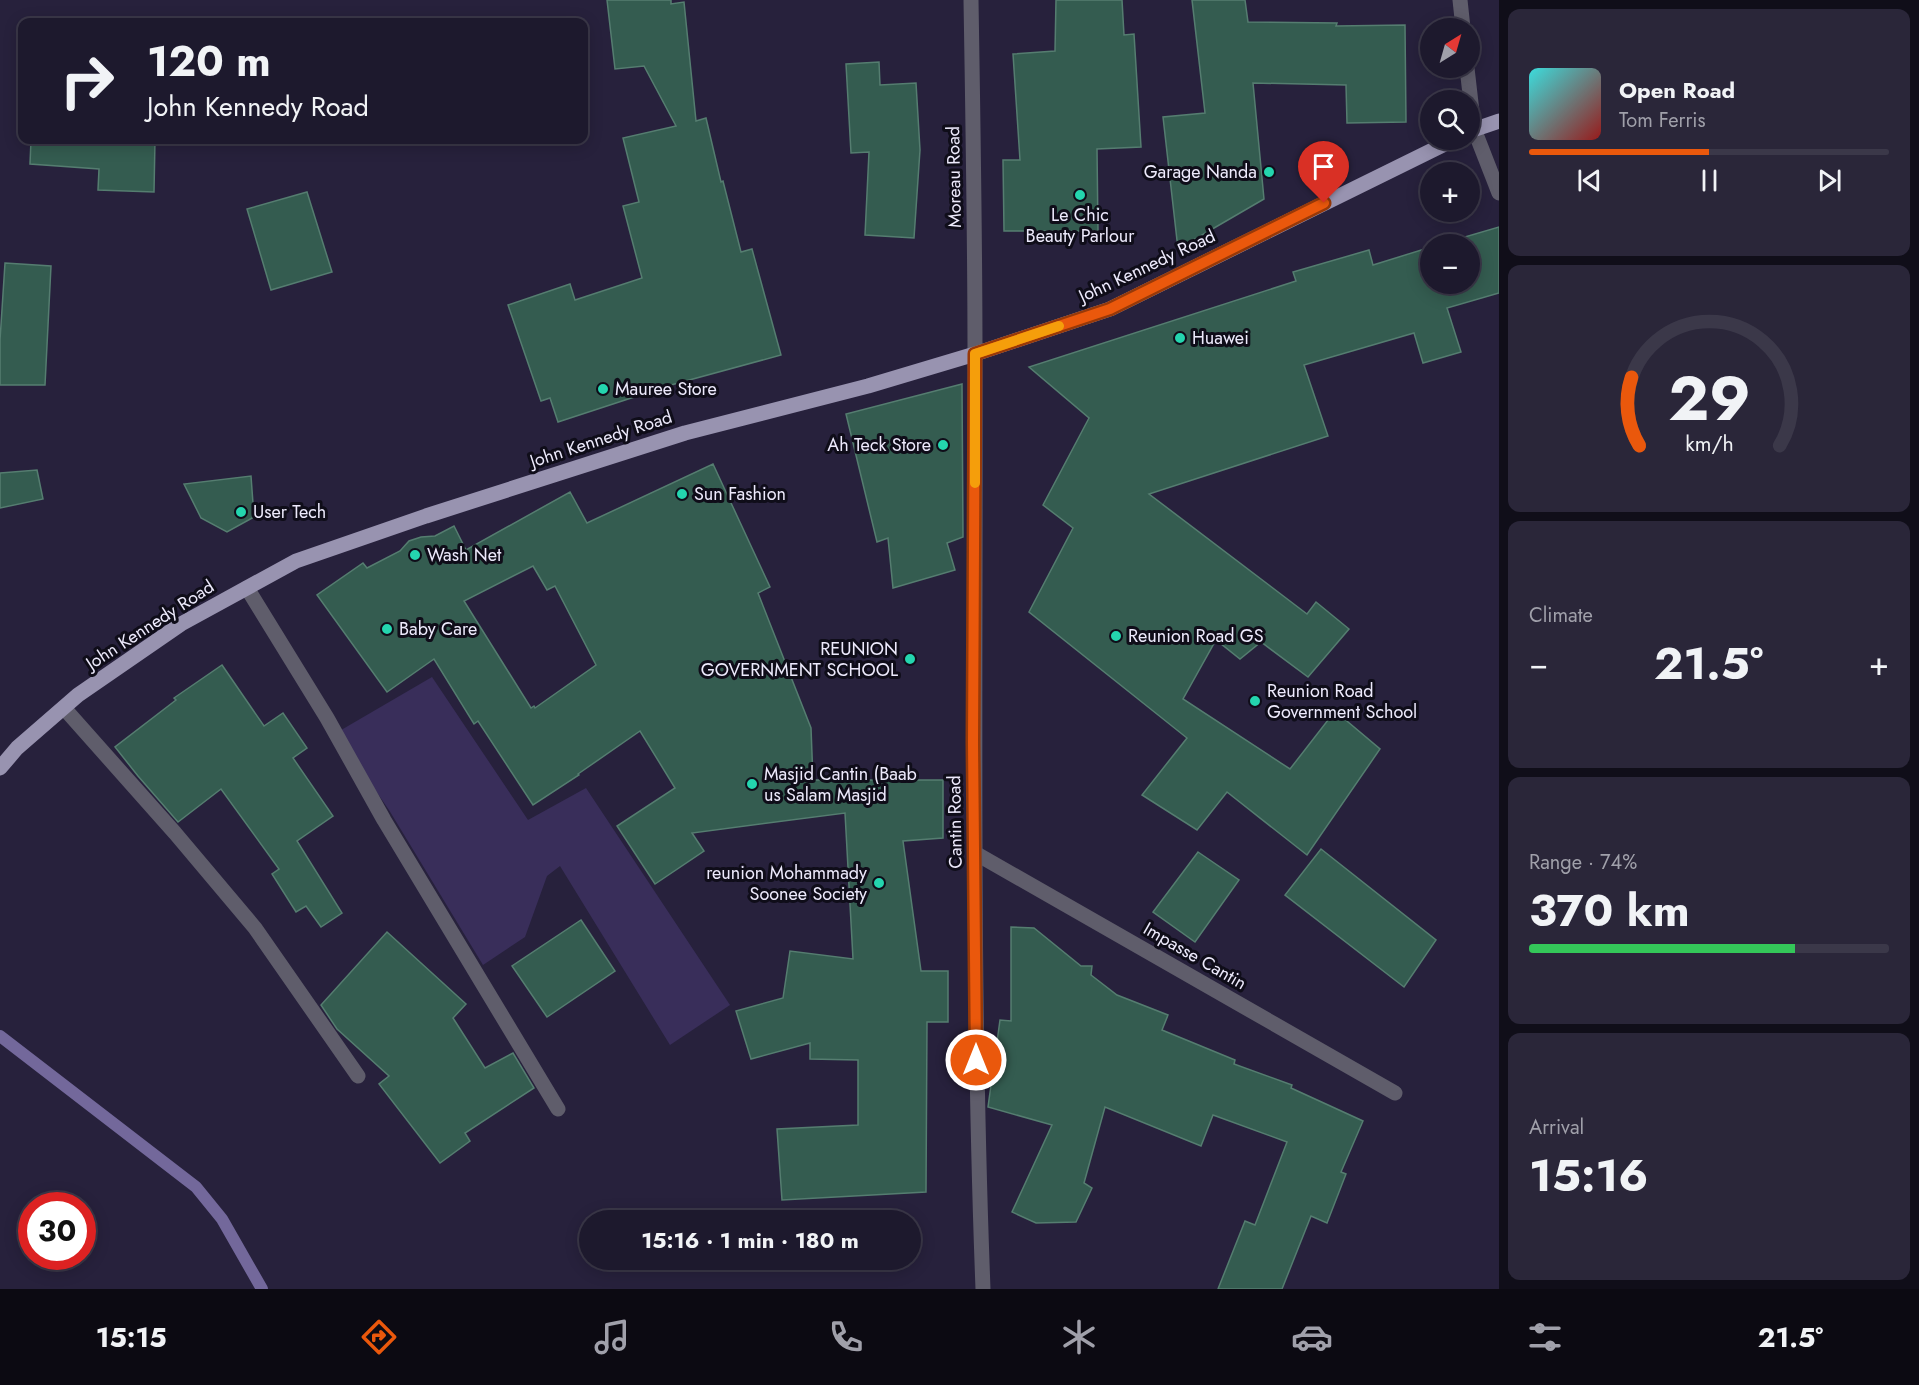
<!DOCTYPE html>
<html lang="en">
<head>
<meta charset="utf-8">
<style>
  :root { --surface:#1d192d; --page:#2a2639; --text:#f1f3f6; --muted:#a0a0aa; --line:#3b3849; --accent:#ea580c }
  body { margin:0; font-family:Jost,sans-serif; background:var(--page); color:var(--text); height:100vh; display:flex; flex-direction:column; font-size:22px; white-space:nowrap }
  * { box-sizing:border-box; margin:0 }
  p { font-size:20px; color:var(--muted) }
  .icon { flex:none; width:33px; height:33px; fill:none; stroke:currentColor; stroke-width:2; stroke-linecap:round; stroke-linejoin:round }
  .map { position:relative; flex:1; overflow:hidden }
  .details { display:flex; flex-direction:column; gap:9px; padding:9px; background:#100e19; width:420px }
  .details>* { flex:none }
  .banner { position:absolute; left:18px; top:18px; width:570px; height:126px; border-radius:12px; box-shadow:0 3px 15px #0003,0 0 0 2px var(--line); background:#1d192d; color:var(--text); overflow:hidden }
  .needle { width:39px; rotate:37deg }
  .tools { position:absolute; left:1420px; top:18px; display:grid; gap:12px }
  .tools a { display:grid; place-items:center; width:60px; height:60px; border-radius:50%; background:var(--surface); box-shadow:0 3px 15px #0003,0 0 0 2px var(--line); font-size:30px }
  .speed { position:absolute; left:18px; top:1192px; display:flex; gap:12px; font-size:30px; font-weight:700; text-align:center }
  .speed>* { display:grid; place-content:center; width:78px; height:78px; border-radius:50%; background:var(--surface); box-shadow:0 3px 15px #0003,0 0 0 2px var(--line); line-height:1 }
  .speed .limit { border:9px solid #d22; background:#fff; color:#111 }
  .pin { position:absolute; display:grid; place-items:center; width:51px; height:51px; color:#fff; margin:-62px -26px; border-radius:50% 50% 50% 0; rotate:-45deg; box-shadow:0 0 6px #0007 }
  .pin .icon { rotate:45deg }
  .me { position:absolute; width:66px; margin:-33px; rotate:0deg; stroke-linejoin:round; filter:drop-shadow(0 0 4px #0008) }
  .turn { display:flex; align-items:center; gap:21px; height:126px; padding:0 30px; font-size:27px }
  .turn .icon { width:78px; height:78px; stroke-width:2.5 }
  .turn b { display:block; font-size:42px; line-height:51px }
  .big { font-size:45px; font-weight:700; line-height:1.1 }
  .details .widget { flex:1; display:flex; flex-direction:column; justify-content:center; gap:9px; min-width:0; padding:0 21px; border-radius:12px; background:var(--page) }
  .details .dial { align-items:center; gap:0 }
  .dial svg { height:156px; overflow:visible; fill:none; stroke:var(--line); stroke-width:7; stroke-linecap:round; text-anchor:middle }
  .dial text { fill:var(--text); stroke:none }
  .song { display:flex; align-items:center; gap:18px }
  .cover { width:72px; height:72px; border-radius:9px; background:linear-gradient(135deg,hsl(180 70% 55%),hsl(0 70% 35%)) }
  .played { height:6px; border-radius:3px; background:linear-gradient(90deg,var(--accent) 50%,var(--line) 50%) }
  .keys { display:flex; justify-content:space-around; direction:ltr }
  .heat { display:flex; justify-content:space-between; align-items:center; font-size:33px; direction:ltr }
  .charge { height:9px; border-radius:4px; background:linear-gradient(90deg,#34c759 74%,var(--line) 0) }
  .trip { position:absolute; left:579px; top:1210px; width:342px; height:60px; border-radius:30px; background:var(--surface); box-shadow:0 3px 15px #0003,0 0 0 2px var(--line); font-weight:700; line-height:60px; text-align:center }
  .menu { display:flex; height:96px; justify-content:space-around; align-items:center; background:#0c0a12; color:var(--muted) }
  .menu .icon { width:42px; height:42px }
  .menu .active { color:var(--accent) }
  .menu b { font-size:27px; color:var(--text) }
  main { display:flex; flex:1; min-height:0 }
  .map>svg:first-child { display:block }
  .green { fill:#392e5a }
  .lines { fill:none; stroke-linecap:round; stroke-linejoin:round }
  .stream { stroke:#73689b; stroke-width:12 }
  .building { fill:#345c50; stroke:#557d70; stroke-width:1.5; fill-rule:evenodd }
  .minor { stroke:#5f5d6b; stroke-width:15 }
  .major { stroke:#9893b0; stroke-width:15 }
  .route-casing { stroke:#983908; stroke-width:15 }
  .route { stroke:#ea580c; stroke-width:10 }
  .slow { stroke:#f59e0b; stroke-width:10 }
  .poi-dot { fill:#24d5ae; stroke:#0f0d19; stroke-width:2 }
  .labels { text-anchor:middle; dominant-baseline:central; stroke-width:6; stroke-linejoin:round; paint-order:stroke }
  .poi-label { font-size:18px; fill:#edeafc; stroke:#0f0d19; text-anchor:start }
  .street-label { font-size:18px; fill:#edeafc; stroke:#0f0d19 }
</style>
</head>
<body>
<main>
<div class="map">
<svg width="1499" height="1289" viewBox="0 0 1499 1289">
  <rect width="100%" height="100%" fill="#27213c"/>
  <polygon class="green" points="432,677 528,820 586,788 730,1005 670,1045 560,866 547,876 525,937 483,965 389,810 336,733"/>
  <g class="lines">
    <polyline class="stream" points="0,1036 196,1187 222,1219 262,1289"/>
  </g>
  <g class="building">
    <polygon points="607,0 671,0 671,4 684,2 696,121 706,118 721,182 723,181 741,252 752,249 781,355 671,385 558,422 550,398 541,401 508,305 570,284 575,300 642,278 623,206 639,202 623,138 676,126 644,66 615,69"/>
    <polygon points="1056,0 1122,0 1124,35 1134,34 1141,147 1097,149 1098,231 1004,231 1003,160 1020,160 1013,54 1055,51"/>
    <polygon points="1192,0 1245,0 1248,22 1337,23 1336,26 1405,25 1406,122 1347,123 1346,85 1253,83 1264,199 1178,249 1163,117 1205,113"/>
    <polygon points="879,62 880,85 916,83 920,150 914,238 865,235 869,152 851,153 846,64"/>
    <polygon points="31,140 155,140 154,192 98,190 99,169 30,164"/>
    <polygon points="307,192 332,272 271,290 247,209"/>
    <polygon points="1499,227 1499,293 1447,308 1461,352 1423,363 1414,333 1304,365 1328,436 1149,494 1307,614 1316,602 1349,629 1308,677 1261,642 1240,659 1216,640 1183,699 1290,769 1335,711 1380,749 1307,855 1227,792 1197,830 1142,795 1187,738 1029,612 1073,528 1043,505 1089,418 1029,367 1296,281 1293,272 1369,250 1373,265 1431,247 1431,284 1470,284 1470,244 1441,244"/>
    <polygon points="5,263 51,266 45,385 0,385 0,340"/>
    <polygon points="962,384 963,537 947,543 955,570 893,588 888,538 877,542 846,414"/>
    <path d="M713 464 770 587 758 593 811 728 813 780H943V838L903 841 921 971H948V1022H927L926 1192 782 1200 777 1129 858 1125V1060L810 1059V1043L751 1059 736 1011 783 998 790 951 853 959 845 813 692 833 704 851 655 884 617 826 675 788 640 731 578 774 579 775 533 805 478 721 474 724 434 659 387 692 317 595 363 563 367 568 400 551 409 541 421 537 435 536 454 526 466 550 570 492 587 523ZM533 566 547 590 555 586 596 665 535 708 534 706 531 708 464 601Z"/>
    <polygon points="37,470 43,499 0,508 0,473"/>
    <polygon points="251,476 254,517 227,532 201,518 184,484"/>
    <polygon points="222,665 264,726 283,713 307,748 293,758 333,816 297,841 342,913 321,927 306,906 296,912 272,874 279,869 221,789 178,822 138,776 115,747 176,700 174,698"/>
    <polygon points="1321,849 1436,940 1404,987 1285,895"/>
    <polygon points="1198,852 1239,880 1195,942 1153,912"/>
    <polygon points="581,920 615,971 547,1017 512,966"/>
    <polygon points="1011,927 1034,928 1081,966 1092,966 1091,975 1117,995 1168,1015 1162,1030 1235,1060 1234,1064 1292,1085 1291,1088 1363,1121 1341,1172 1346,1174 1327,1223 1311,1216 1282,1289 1218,1289 1245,1221 1255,1225 1287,1142 1213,1115 1201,1146 1105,1107 1084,1183 1092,1188 1076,1222 1036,1223 1012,1212 1052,1125 988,1107 1000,1020 1011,1021"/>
    <polygon points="387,932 466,1004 453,1018 485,1068 513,1053 534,1088 465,1133 470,1141 440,1163 379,1084 389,1076 337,1029 321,1005"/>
  </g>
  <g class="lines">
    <g class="minor">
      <path d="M971 0C973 119 975 238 975 356 976 667 971 978 983 1289"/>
      <polyline points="1460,0 1463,28"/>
      <polyline points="1467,68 1474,129 1499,193"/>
      <polyline points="247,588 327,718 384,820 558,1109"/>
      <polyline points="64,708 175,833 255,928 358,1076"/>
      <polyline points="975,853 1395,1093"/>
    </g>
    <g class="major">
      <polyline points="1470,131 1499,121"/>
      <polyline points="0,768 17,748 78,695 181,624 296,561 426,516 685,433 868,386 975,354 1110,309 1453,140"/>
    </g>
  </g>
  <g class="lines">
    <g class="route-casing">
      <polyline id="route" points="976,1060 973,743 975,354 1110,309 1324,203"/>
    </g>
    <use href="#route" class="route"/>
    <polyline class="slow" points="975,483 975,354 1059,326"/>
  </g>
  <g class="poi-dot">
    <circle cx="1269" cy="172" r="6"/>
    <circle cx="1080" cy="195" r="6"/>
    <circle cx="1180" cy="338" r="6"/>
    <circle cx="603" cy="389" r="6"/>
    <circle cx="943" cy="445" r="6"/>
    <circle cx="682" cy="494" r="6"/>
    <circle cx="241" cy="512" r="6"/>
    <circle cx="415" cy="555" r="6"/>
    <circle cx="387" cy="629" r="6"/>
    <circle cx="1116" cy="636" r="6"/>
    <circle cx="910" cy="659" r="6"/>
    <circle cx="1255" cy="701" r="6"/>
    <circle cx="752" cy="784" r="6"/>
    <circle cx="879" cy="883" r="6"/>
  </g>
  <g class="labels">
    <g class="poi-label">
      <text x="1257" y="172" text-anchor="end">Garage Nanda</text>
      <text x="1080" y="215" text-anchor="middle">Le Chic<tspan x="1080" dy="21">Beauty Parlour</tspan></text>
      <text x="1192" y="338">Huawei</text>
      <text x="615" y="389">Mauree Store</text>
      <text x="931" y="445" text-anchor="end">Ah Teck Store</text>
      <text x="694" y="494">Sun Fashion</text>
      <text x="253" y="512">User Tech</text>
      <text x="427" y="555">Wash Net</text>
      <text x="399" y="629">Baby Care</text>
      <text x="1128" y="636">Reunion Road GS</text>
      <text x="898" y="649" text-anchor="end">REUNION<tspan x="898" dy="21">GOVERNMENT SCHOOL</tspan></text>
      <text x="1267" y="691">Reunion Road<tspan x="1267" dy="21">Government School</tspan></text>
      <text x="764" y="774">Masjid Cantin (Baab<tspan x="764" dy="21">us Salam Masjid</tspan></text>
      <text x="867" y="873" text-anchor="end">reunion Mohammady<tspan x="867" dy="21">Soonee Society</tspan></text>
    </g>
    <g class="street-label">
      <text transform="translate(954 177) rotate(-91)">Moreau Road</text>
      <text transform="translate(1147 266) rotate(-25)">John Kennedy Road</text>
      <text transform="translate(601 439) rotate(-18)">John Kennedy Road</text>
      <text transform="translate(150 625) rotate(-33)">John Kennedy Road</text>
      <text transform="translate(955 822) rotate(-91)">Cantin Road</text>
      <text transform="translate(1195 956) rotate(30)">Impasse Cantin</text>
    </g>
  </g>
</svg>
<div class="tools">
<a><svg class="needle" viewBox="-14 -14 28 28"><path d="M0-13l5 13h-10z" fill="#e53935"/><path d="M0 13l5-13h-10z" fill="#a0a0aa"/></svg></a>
<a><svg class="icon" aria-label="search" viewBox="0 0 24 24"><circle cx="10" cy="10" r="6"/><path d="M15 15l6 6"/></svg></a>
<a>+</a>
<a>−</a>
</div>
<div class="speed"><div class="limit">30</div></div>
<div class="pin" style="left:1324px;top:203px;background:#d93025"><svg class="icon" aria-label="arrive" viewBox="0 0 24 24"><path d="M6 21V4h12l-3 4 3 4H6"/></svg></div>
<svg class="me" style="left:976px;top:1060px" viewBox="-20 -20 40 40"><circle r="17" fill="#ea580c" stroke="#fff" stroke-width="3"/><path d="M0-11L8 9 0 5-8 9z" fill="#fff"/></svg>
<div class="trip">15:16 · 1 min · 180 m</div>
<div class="banner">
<div class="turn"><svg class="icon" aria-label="right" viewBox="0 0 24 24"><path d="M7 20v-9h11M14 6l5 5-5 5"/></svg><div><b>120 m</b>John Kennedy Road</div></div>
</div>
</div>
<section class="details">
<div class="widget">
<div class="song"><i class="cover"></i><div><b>Open Road</b><p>Tom Ferris</p></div></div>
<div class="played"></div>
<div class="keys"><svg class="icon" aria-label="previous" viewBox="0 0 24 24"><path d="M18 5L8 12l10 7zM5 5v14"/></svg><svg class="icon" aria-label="pause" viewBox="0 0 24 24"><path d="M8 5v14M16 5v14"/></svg><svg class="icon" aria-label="next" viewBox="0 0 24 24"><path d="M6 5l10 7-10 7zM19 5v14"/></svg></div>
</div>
<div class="widget dial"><svg viewBox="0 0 100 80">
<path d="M14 69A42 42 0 1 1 86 69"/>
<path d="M14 69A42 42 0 0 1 10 34" stroke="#ea580c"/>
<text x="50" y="56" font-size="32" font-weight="700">29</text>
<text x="50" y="72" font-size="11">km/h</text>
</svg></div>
<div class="widget"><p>Climate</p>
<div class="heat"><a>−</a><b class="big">21.5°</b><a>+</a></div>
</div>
<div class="widget"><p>Range · 74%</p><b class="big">370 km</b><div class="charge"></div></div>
<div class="widget"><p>Arrival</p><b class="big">15:16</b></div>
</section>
</main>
<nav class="menu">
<b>15:15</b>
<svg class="icon active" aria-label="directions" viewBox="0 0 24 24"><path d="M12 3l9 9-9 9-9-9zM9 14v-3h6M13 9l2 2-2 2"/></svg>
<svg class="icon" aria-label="music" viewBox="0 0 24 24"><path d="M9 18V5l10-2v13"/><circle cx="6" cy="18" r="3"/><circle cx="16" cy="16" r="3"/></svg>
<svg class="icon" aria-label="phone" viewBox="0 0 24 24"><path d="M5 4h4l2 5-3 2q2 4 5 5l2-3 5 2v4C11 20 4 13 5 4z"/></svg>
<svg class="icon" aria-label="climate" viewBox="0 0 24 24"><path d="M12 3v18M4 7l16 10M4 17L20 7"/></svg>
<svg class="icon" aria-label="car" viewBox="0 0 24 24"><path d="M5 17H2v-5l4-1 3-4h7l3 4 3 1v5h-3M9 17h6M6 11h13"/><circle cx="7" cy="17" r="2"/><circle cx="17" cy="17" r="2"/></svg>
<svg class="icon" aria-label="filters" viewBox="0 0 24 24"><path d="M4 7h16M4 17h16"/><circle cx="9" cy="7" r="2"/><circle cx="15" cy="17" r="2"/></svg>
<b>21.5°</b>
</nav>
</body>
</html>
